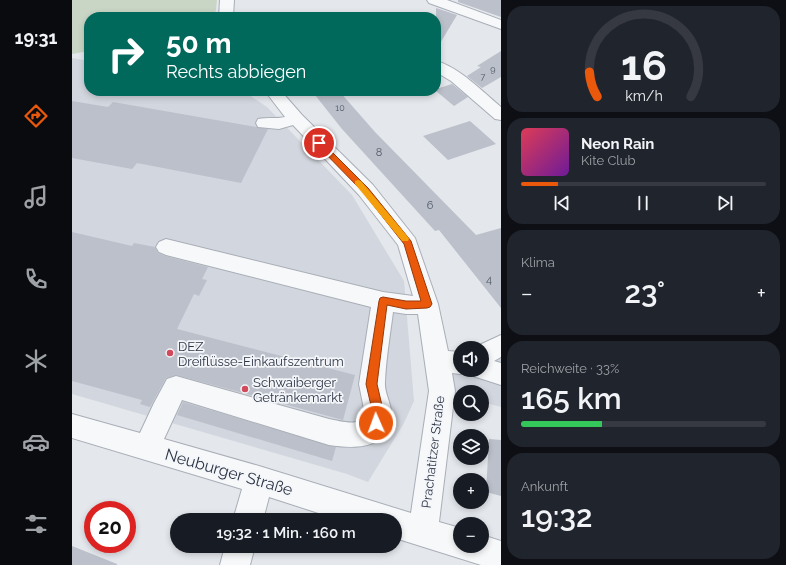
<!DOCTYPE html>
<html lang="de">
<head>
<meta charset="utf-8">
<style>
  :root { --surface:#171b24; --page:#20242c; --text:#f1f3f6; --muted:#9ea1a6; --line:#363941; --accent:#ea580c }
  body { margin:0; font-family:Raleway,sans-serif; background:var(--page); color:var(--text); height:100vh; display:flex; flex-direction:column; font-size:15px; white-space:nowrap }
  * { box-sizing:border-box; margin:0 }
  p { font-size:13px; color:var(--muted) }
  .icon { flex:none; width:22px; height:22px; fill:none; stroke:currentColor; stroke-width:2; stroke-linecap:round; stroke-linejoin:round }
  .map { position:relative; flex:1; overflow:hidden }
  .sheet { display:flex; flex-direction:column; gap:6px; padding:6px; background:#0d0f14; width:285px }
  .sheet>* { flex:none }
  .hud { position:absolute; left:12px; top:12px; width:357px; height:84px; border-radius:16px; box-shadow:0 2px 6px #0003; background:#00695c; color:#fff; overflow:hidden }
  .tools { position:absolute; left:381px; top:341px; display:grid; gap:8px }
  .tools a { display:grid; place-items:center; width:36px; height:36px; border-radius:50%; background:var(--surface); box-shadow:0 2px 6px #0003; font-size:20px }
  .speed { position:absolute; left:12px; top:501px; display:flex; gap:8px; font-size:20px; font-weight:700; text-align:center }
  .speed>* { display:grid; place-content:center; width:52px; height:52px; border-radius:50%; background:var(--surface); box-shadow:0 2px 6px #0003; line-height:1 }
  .speed .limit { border:6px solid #d22; background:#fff; color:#111 }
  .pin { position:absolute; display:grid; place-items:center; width:34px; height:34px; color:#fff; margin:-17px; border:2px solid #fff; border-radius:50%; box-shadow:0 1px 4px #0007 }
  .me { position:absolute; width:44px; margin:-22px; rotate:358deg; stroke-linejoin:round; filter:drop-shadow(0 0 3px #0008) }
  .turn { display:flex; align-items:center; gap:14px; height:84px; padding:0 16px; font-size:18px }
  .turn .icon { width:52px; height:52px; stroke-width:2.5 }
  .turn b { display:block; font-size:28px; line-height:34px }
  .big { font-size:30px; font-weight:600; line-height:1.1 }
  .sheet .card { flex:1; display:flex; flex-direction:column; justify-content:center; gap:6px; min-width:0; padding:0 14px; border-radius:16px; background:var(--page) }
  .sheet .dial { align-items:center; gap:0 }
  .dial svg { height:104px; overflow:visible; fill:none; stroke:var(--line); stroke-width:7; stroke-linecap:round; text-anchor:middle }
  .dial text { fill:var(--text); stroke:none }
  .song { display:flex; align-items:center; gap:12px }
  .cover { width:48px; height:48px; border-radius:6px; background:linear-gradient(135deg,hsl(350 70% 55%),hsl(280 70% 35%)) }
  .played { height:4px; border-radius:2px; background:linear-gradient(90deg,var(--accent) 15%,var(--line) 15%) }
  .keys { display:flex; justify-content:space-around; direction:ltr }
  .heat { display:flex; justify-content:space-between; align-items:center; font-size:22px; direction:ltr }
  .charge { height:6px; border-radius:3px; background:linear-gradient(90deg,#34c759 33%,var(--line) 0) }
  .trip { position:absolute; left:98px; top:513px; width:232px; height:40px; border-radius:20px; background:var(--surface); box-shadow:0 2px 6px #0003; font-weight:600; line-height:40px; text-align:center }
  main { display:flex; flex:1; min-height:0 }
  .dock { display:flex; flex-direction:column; width:72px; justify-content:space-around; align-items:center; background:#090b0e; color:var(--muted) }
  .dock .icon { width:28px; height:28px }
  .dock .active { color:var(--accent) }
  .dock b { font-size:18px; color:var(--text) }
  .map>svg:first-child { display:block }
  .built { fill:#d2d6de }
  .green { fill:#c9d6c5 }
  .building { fill:#bbc0ca }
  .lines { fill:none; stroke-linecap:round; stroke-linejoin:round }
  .minor-casing { stroke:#a9aeb7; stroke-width:2 }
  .minor { fill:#f7f8fa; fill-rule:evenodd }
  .route { fill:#ea580c; stroke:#983908 }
  .slow { fill:#f59e0b }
  .poi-dot { fill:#d1495b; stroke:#f4f6f9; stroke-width:1.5 }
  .labels { text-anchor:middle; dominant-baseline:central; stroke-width:3.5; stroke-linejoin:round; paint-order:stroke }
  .far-number-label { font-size:9px; fill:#4f5766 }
  .number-label { font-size:11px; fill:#4f5766 }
  .poi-label { font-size:13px; fill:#2b3445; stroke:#f4f6f9; text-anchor:start }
  .street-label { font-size:13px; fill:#2b3445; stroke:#f4f6f9 }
  .near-street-label { font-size:16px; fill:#2b3445; stroke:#f4f6f9 }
</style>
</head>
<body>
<main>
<nav class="dock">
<b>19:31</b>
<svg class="icon active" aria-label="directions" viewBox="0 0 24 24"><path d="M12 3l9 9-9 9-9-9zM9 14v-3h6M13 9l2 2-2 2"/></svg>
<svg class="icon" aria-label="music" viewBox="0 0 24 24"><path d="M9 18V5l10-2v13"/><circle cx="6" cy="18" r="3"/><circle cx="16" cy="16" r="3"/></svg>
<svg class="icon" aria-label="phone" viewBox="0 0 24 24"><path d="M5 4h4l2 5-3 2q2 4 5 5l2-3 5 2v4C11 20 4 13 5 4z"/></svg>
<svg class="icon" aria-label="climate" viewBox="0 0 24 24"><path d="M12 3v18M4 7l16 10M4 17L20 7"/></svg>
<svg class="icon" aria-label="car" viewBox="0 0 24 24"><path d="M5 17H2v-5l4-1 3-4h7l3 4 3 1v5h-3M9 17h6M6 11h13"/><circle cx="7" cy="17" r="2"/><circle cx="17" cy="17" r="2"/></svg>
<svg class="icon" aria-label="filters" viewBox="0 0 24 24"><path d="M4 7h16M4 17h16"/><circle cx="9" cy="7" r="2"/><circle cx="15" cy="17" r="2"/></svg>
</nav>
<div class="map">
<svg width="429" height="565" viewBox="0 0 429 565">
  <rect width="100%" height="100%" fill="#e4e7ec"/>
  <g class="built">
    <polygon points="0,58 17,61 17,91 171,91 195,107 280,195 332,281 342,401 332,423 296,482 275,474 0,394"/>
    <polygon points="429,344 429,407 410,402 410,392 388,392 388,396 371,392 367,361 388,370 410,370"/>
  </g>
  <polygon class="green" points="0,0 145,0 143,17 17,17 17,52 11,52 0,54"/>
  <g class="building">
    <polygon points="386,0 429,0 429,17 386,2"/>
    <polygon points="364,8 385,15 364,50"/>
    <polygon points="429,51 429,77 410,88 395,76 409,67 405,66"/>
    <polygon points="380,84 396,97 382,106 364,91 364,89"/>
    <polygon points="242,91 267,91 303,132 404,235 429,228 429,308 367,230 363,231 270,129 243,95 245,95"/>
    <polygon points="0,101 36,107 41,102 196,129 169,183 65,163 60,169 0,158"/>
    <polygon points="398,121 424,144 376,160 351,136"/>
    <polygon points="0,232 60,246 62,243 83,247 86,253 93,256 136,267 130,279 135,280 127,296 122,294 105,329 283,375 271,420 104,375 94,378 78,407 68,404 70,400 0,381"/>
    <polygon points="111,402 264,447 260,461 105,415"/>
    <polygon points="417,439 429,440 429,496 414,492"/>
    <polygon points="0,546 45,564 45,565 0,565"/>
  </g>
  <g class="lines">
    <g class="minor-casing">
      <g id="minor">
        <polygon points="148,0 162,0 161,17 147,17"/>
        <polygon points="355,0 375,0 429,20 429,29 357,3"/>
        <path d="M364 61C387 67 411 92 429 107V120L423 119 379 81 364 72Z"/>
        <path d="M193 91H209L230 115 301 185 343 238 366 304 376 351 388 352V370H397L388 374 380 373 383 391 367 522 388 528V546H410V535L429 541V565H409L323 538V520H268L197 497 191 520H161L170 489 0 438V414L68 433 82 403 95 379 104 376 257 419C268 421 290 428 293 414L287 384 299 307 94 255 87 252 84 247 87 242 94 239 311 292 341 296 326 245 287 195 221 125 207 129 186 127 184 123 186 119C195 117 204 119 213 117ZM321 312 334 314H346L357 391 339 513 187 466 92 439 110 400 257 445C283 449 316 450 319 415 320 404 312 393 313 382 314 359 318 335 321 312Z"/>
        <polygon points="429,335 429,357 422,361 429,363 429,385 401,376 399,370 410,370 410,348 401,348"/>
        <polygon points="153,546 183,546 178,565 148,565"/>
      </g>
    </g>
    <use href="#minor" class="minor"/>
  </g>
  <polygon class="route" points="247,141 250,142 296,188 339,241 360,304 358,307 355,308 334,309 315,305 305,384 312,414 308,427 304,428 300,427 299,423 301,414 294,384 307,301 308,298 311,297 334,301 349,301 332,244 291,192 245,145 245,142"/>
  <polygon class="slow" points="286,180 289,181 336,237 337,239 336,241 330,241 283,184 283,181"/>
  <g class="poi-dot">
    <circle cx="98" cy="353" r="4"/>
    <circle cx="173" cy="389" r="4"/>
  </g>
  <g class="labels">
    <g class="far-number-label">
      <text x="421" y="69">9</text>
      <text x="411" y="77">7</text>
      <text x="268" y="108">10</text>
    </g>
    <g class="number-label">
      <text x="307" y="152">8</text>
      <text x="358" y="205">6</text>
      <text x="417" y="279">4</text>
    </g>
    <g class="poi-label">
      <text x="106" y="346">DEZ<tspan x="106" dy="15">Dreiflüsse-Einkaufszentrum</tspan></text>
      <text x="181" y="382">Schwaiberger<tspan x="181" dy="15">Getränkemarkt</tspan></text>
    </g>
    <g class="street-label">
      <text transform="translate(361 452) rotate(-83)">Prachatitzer Straße</text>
    </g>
    <g class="near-street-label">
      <text transform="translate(157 472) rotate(16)">Neuburger Straße</text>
    </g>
  </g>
</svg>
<div class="tools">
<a><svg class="icon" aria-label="sound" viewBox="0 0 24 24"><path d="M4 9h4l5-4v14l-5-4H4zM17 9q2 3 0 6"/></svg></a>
<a><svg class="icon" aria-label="search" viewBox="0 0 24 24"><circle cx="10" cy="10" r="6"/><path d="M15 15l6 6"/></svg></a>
<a><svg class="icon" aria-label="layers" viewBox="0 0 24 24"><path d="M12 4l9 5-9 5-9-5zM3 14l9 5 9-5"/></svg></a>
<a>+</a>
<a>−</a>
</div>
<div class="speed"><div class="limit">20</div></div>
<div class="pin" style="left:247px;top:143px;background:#d93025"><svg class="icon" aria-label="arrive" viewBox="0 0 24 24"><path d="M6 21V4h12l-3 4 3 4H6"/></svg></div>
<svg class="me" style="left:304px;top:423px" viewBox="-20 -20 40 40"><circle r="17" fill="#ea580c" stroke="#fff" stroke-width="3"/><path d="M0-11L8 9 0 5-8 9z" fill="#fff"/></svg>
<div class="trip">19:32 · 1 Min. · 160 m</div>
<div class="hud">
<div class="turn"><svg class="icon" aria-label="right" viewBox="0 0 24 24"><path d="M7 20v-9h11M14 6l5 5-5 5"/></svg><div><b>50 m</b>Rechts abbiegen</div></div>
</div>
</div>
<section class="sheet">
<div class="card dial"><svg viewBox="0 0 100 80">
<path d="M14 69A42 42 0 1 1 86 69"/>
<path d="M14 69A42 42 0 0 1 8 50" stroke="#ea580c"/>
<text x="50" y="56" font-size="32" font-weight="700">16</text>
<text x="50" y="72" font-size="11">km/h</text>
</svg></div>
<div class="card">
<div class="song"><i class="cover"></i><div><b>Neon Rain</b><p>Kite Club</p></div></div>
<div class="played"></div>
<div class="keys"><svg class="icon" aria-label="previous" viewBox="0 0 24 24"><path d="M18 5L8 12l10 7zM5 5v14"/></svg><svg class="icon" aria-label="pause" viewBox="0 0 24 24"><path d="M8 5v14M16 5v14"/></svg><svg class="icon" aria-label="next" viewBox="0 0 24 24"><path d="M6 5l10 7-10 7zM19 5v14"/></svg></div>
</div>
<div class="card"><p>Klima</p>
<div class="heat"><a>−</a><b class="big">23°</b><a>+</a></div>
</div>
<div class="card"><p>Reichweite · 33%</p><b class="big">165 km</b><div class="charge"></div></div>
<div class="card"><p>Ankunft</p><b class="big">19:32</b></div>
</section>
</main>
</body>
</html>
